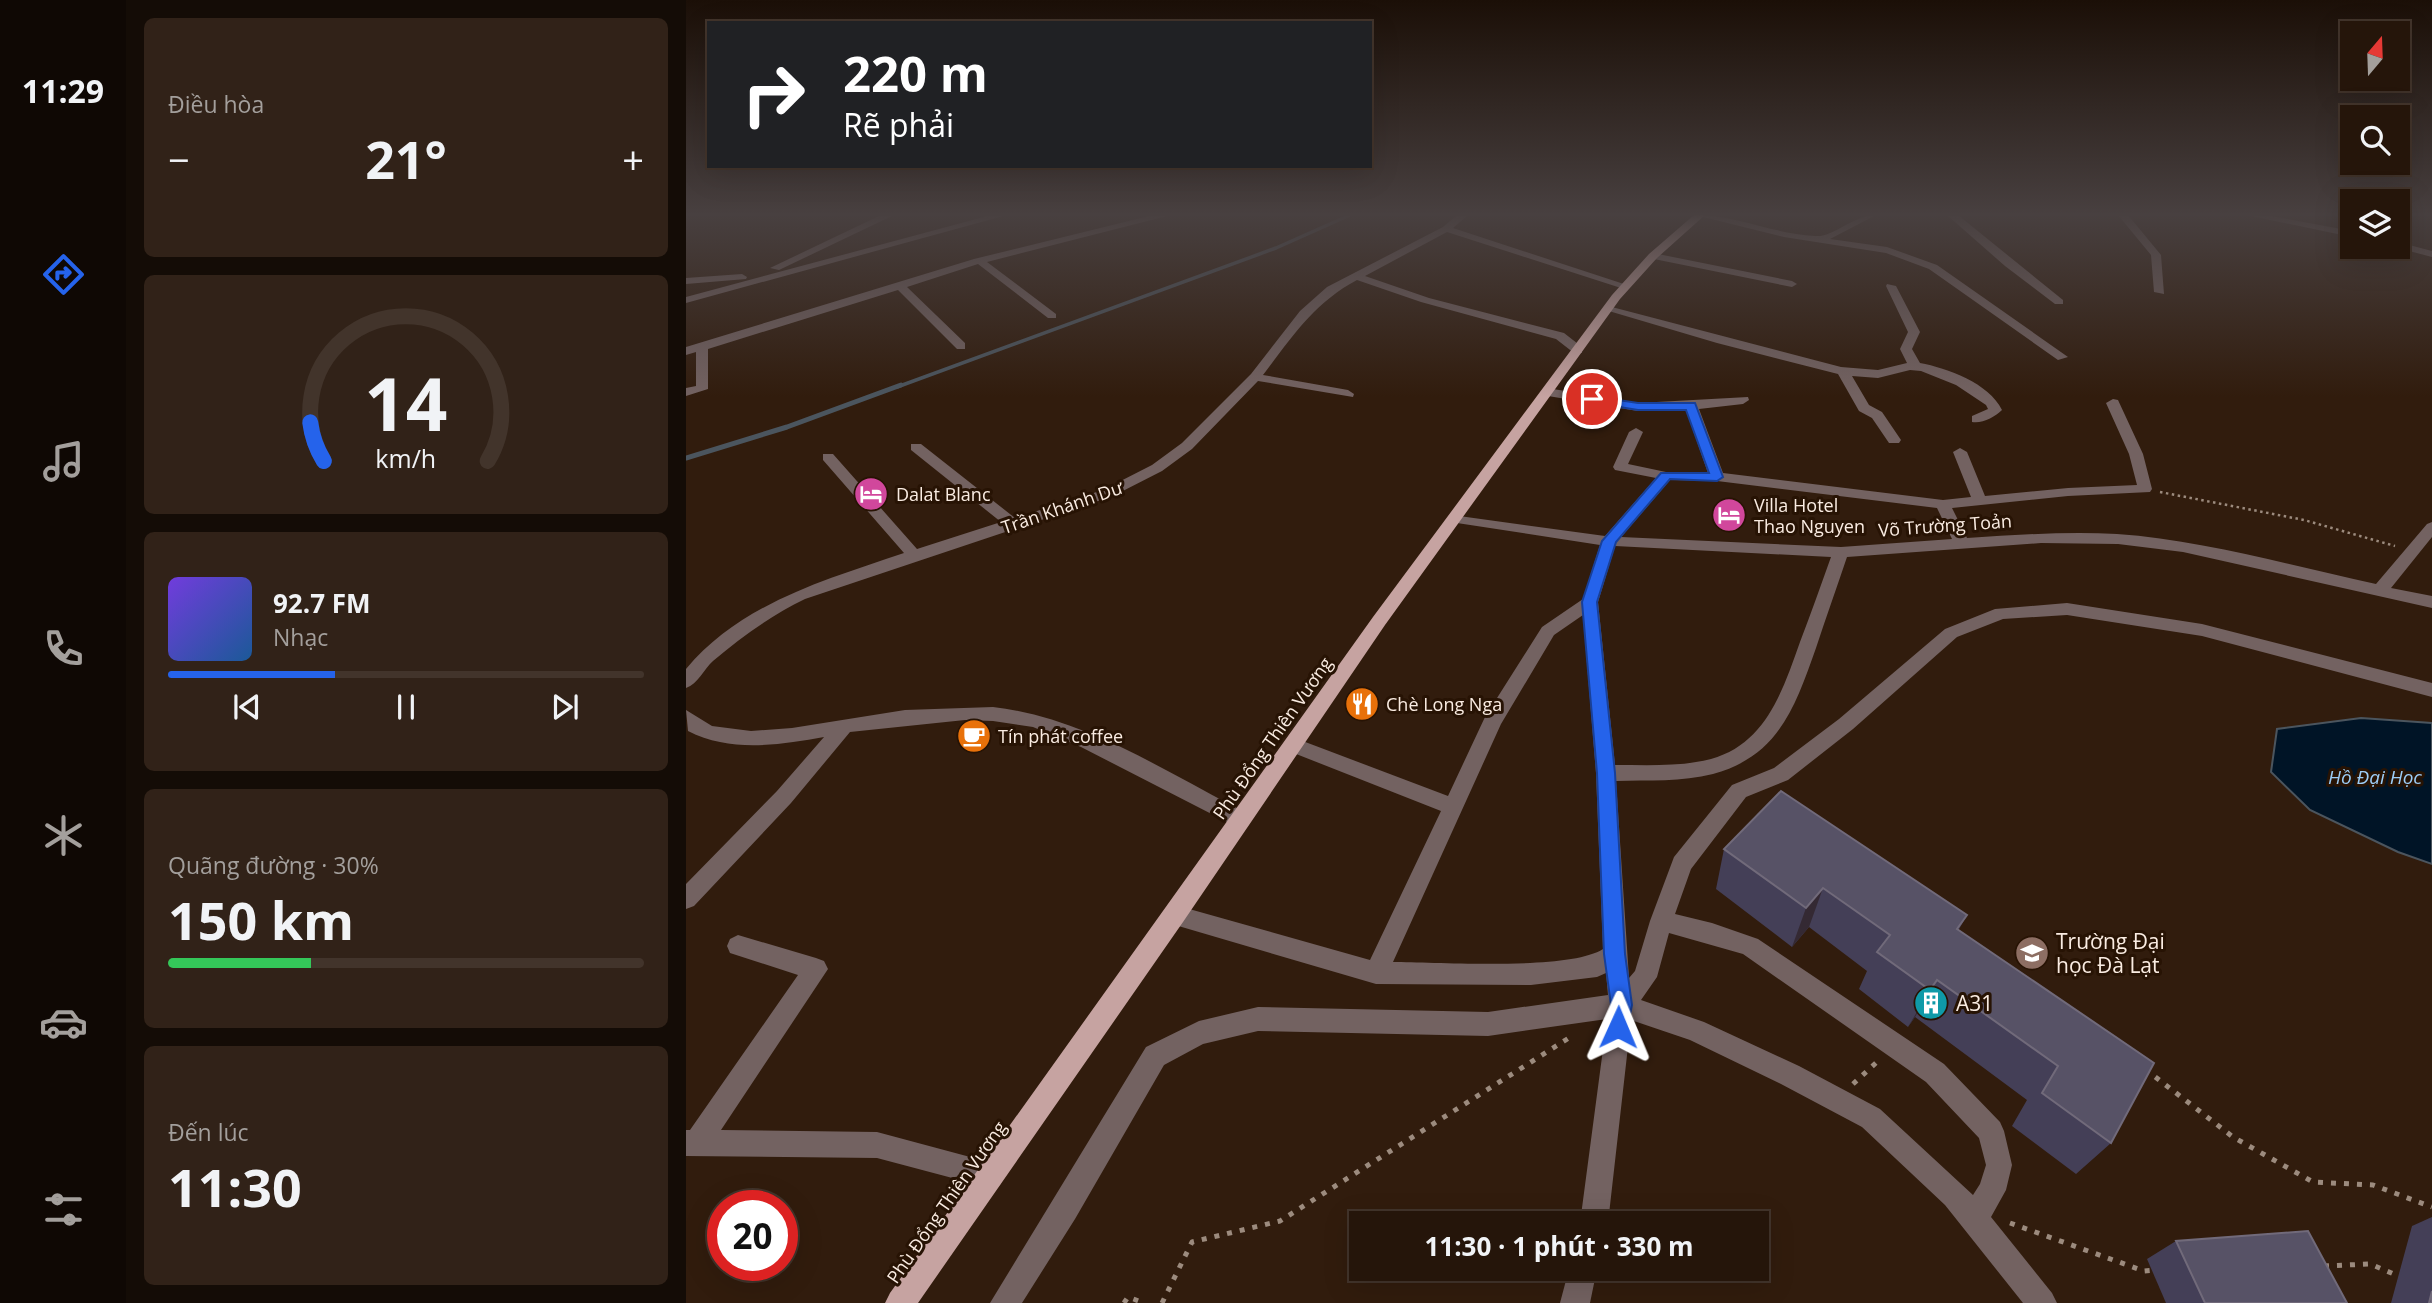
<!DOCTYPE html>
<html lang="vi">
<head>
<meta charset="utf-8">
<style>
  :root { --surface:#25150a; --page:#312218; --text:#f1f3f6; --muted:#a39f9c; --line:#42342b; --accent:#2563eb }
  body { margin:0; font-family:"Open Sans",sans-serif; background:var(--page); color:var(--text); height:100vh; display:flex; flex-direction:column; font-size:26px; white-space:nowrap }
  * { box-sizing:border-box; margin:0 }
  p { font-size:23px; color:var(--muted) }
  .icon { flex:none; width:38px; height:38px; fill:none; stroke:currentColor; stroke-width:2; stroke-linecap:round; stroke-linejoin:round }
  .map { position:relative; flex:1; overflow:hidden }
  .side { display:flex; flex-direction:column; gap:18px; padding:18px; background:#140c06; width:560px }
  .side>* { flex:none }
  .guide { position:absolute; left:21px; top:21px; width:665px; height:147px; border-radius:0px; box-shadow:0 7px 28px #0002,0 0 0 2px var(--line); background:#202124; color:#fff; overflow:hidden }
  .needle { width:46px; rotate:19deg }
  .controls { position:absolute; left:1654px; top:21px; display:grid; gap:14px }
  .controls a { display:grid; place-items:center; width:70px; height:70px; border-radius:0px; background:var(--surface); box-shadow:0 7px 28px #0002,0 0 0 2px var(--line); font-size:35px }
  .speed { position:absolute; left:21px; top:1190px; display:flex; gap:14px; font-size:35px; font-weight:700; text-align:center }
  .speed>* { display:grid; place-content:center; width:91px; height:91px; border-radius:50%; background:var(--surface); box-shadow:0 7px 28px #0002,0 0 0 2px var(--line); line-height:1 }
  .speed .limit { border:10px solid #d22; background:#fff; color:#111 }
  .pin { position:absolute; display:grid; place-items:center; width:60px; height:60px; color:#fff; margin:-30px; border:4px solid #fff; border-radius:50%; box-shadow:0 2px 7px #0007 }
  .me { position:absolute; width:77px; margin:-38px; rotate:1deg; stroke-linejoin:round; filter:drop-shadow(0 0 5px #0008) }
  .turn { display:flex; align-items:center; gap:24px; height:147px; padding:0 21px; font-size:32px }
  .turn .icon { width:91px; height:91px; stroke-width:2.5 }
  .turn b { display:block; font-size:49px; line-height:60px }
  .big { font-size:52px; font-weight:700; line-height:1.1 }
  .side .card { flex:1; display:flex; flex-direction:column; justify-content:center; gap:10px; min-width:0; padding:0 24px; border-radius:10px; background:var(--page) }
  .side .dial { align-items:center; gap:0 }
  .dial svg { height:182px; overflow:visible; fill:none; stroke:var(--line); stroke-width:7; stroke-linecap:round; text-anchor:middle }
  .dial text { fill:var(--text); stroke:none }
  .song { display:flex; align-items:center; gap:21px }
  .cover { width:84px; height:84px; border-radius:10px; background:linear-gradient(135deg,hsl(260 70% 55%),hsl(210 70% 35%)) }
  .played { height:7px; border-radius:4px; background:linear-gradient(90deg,var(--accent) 35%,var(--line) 35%) }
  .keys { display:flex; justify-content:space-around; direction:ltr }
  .heat { display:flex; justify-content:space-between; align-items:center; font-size:38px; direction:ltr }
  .charge { height:10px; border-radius:5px; background:linear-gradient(90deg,#34c759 30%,var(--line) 0) }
  .trip { position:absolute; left:663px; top:1211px; width:420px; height:70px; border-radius:0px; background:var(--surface); box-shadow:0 7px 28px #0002,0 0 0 2px var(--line); font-weight:700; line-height:70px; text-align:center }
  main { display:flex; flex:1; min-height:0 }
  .tabs { display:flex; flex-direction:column; width:126px; justify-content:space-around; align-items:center; background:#0f0804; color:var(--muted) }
  .tabs .icon { width:49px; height:49px }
  .tabs .current { color:var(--accent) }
  .tabs b { font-size:32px; color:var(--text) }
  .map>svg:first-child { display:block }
  .water { fill:#001426; stroke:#4b555e; stroke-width:2 }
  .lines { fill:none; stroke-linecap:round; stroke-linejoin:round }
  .stream-far1 { stroke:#4b555e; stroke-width:3.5 }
  .stream { stroke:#4b555e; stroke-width:5 }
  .path-far1 { stroke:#9c8b7e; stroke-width:2.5; stroke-dasharray:2.5 3.5; stroke-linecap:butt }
  .path { stroke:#9c8b7e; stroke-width:5; stroke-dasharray:5 8; stroke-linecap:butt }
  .minor { fill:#736261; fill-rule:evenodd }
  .major { fill:#c6a3a1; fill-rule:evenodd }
  .wall { fill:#443f57 }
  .shaded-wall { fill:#342933 }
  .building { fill:#575266; stroke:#716a7a; stroke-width:2 }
  .route { fill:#2563eb; stroke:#184099; stroke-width:2 }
  .labels { text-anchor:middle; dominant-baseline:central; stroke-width:6; stroke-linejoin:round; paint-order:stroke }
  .poi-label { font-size:18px; fill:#faece2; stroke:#271304; text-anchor:start }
  .street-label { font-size:18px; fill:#faece2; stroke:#271304 }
  .water-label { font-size:19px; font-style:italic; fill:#9ccdf7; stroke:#271304 }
  .near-poi-label { font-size:21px; fill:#faece2; stroke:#271304; text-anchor:start }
</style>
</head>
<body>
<main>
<nav class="tabs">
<b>11:29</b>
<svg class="icon current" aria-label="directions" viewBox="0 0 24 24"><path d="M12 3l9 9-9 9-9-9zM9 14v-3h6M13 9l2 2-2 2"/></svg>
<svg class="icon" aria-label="music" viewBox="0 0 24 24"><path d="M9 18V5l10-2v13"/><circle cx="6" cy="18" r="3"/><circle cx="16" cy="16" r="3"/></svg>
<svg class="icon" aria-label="phone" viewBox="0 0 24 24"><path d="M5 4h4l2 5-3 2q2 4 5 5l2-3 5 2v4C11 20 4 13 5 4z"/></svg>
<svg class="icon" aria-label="climate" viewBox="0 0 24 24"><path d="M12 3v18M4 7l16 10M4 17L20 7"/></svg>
<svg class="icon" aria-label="car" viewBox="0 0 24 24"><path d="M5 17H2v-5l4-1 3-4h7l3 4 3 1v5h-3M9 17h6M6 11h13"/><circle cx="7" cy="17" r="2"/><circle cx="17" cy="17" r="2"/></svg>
<svg class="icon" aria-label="filters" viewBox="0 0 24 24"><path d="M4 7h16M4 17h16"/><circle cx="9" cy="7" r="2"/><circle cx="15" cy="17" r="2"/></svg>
</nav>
<section class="side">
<div class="card"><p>Điều hòa</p>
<div class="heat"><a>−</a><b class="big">21°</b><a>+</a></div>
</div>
<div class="card dial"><svg viewBox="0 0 100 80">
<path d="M14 69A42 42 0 1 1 86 69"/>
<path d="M14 69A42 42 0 0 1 8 52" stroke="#2563eb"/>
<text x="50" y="56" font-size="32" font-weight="700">14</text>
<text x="50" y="72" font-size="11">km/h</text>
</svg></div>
<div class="card">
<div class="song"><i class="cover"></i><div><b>92.7 FM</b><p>Nhạc</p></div></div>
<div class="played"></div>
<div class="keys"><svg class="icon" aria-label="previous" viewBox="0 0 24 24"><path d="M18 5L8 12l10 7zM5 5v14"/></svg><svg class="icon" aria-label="pause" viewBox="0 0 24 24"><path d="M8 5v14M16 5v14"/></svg><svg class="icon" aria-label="next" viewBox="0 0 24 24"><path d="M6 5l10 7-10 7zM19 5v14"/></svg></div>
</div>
<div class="card"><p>Quãng đường · 30%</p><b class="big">150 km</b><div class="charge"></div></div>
<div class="card"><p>Đến lúc</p><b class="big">11:30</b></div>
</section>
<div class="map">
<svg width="1746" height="1303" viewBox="0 0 1746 1303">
  <rect width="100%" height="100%" fill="#311c0d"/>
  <polygon class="water" points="1675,718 1746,723 1746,864 1712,852 1624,810 1585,772 1591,729"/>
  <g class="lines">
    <polyline class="stream-far1" points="211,387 590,248 664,215"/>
    <polyline class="stream" points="0,458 101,427 215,385"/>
    <polyline class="path-far1" points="1474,492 1618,520 1709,546"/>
    <g class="path">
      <polyline points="1459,1069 1547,1137 1627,1182 1687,1185 1746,1207"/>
      <polyline points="1167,1084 1192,1061"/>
      <polyline points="1324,1223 1458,1271 1469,1270"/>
      <polyline points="1638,1266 1684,1264 1715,1277"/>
      <polyline points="438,1303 442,1297 458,1303"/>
      <polyline points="476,1303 506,1242 594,1221 886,1036"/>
    </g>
    <g class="minor">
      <polygon points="195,215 208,215 93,270 84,268"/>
      <polygon points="305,215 321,215 0,303 0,297"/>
      <polygon points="467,215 485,215 301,262 370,314 370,318 362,318 292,264 221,287 279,343 279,349 271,349 212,290 22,349 22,389 0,396 0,388 10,386 10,352 0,355 0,347 288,259"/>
      <path d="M771 215H782L767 228 944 286 935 288 761 232 679 276 743 298 878 333 896 347V353H888L870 339 735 302 671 280C629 302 605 338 577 375L662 390 668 394 667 397 572 381 506 449 476 471 427 496 119 599C86 615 55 637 27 661 18 669 12 684 0 688V669C55 603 139 580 218 553L137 460V454H147L231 549 315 522 225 450V444H235L329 518 417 490 466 465 496 443 565 374 614 311 641 287 757 227Z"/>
      <path d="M1009 215C1050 215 1088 234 1129 236 1147 238 1167 215 1190 215L1144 239 1201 247 1251 265 1382 357 1372 360 1243 269 1200 253 1098 237Z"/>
      <polygon points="1261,215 1272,215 1377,300 1377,304 1369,304 1319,266"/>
      <polygon points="1432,215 1442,215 1475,255 1478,294 1468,292 1465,255"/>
      <polygon points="1560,215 1580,215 1666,231 1666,237"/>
      <polygon points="1712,242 1746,251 1746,257 1708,247 1712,247"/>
      <polygon points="967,253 1106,281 1111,284 1106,287 963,258 963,254"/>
      <polygon points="56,274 61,277 60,279 0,284 0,278"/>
      <path d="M1201 284 1210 286 1234 332 1226 349 1234 363C1261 368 1303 383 1316 410 1309 417 1296 424 1286 422V416L1302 409 1300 405 1270 385 1235 371 1224 370 1192 378 1166 376 1183 405 1196 412 1215 440 1213 443H1203L1186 418 1173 411 1152 374 1031 343 916 309 922 306 1155 367 1192 370 1221 363 1214 349 1222 332 1200 286Z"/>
      <path d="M861 388 952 403 1062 397 1063 400 1057 404 1013 409 1037 473 1257 500 1285 497 1267 452 1274 448 1281 452 1299 496 1382 488 1451 485 1443 454 1420 403 1427 399 1432 400 1457 454 1466 489 1464 492 1382 496 1266 508 1281 538C1331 535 1381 531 1431 534 1518 540 1605 566 1690 584L1741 524 1746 522V537L1705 588 1746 596V608L1497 552 1432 544 1355 543 1161 557C1151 587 1140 617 1130 648 1109 707 1093 756 1027 774 996 782 962 780 930 781L943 978 949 971 964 921 988 857 1046 785 1088 768 1153 719 1259 629 1309 609 1381 603 1516 624 1746 683V697L1516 636 1381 615 1317 619 1271 637 1167 729 1102 780 1060 797 1005 869 989 914 1026 923 1072 939 1258 1064 1314 1122 1318 1131 1326 1165 1320 1190 1305 1217 1366 1293 1371 1303H1337L1259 1205 1176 1127 1095 1084 1004 1040 945 1020 922 1223H894L921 1019 802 1036 572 1031 517 1044 478 1065 389 1219 336 1303H304L460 1047 513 1021 572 1007 802 1012 922 995 920 973 911 977 845 985 690 984 489 925 481 922 478 915 481 908 489 905 684 960 755 811 600 750 597 745 600 740 607 738 614 740 762 796 799 717 856 627 897 599 914 545 771 523 763 518 766 515 919 536 970 478 929 470 927 467 943 432 950 428 957 432 942 464 980 472 1022 473 1000 410 952 411 856 395 855 392ZM984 480 1031 481 1251 508 1266 539 1155 547 935 537ZM929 546 1145 557C1135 585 1125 613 1114 642 1097 690 1080 744 1025 759 994 767 960 765 929 765L912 602ZM897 615 910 773 917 949C883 971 752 962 707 962L815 724 868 635ZM983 933 1057 954 1240 1082 1293 1138 1300 1165 1294 1184 1287 1195 1194 1109 1113 1066 1018 1022 955 1000 971 977Z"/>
      <path d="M307 707C393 717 471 766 547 806L561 813 564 819 561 825 554 828 547 825 395 747 347 727 307 721 279 720 164 732 105 803 8 906 0 909V884L91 791 138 737C93 745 45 753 2 731L0 710 26 726 65 731 106 728 219 710Z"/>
      <polygon points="52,935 130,958 138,961 142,969 35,1130 191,1132 314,1165 317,1175 314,1185 304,1188 191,1158 0,1156 0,1130 4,1130 112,975 44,953 41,946 44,939"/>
      <polygon points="883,1269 911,1269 904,1303 874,1303"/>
    </g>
    <polygon class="major" points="1008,215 1019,215 971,258 934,299 699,625 497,922 232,1303 199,1303 204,1293 687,617 926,295 963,254"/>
  </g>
  <g class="wall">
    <polygon points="1038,849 1281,915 1272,931 1468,1063 1425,1143 1390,1174 1326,1126 1341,1100 1229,1017 1222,1027 1173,989 1181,971 1123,927 1106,947 1030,889"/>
    <polygon points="1746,1217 1746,1303 1705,1303 1726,1226"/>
    <polygon points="1490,1241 1661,1303 1480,1303 1461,1259"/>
  </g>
  <g class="shaded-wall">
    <polygon points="1137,888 1123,927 1106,947 1120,908"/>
    <polygon points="1251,980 1229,1017 1222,1027 1244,990"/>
  </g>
  <g class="building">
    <polygon points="1095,791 1281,915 1271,929 1468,1063 1425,1143 1356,1093 1372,1066 1251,980 1244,990 1191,952 1204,935 1137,888 1120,908 1038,849"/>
    <polygon points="1622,1231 1661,1303 1519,1303 1490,1241"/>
    <polygon points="1746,1291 1746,1303 1743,1303"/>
  </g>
  <linearGradient id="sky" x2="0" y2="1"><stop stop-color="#1b0f07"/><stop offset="0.54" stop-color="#484040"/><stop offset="1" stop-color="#484040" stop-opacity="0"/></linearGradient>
  <rect width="1746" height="397" fill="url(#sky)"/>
  <polygon class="route" points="906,396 952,403 1009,403 1037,477 1031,481 984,479 930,542 911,602 929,773 939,954 946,1005 940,1034 932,1037 925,1034 921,1027 925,1005 918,954 911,773 896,602 916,541 975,473 1023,473 1000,410 952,410 902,402 901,399"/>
  <defs>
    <g id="hotel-disc" transform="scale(1.75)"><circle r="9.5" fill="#d1479c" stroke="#271304"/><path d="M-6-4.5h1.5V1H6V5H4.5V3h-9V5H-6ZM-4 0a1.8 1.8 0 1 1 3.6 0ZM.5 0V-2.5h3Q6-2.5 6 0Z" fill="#fff"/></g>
    <g id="restaurant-disc" transform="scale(1.75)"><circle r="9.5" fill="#e8710a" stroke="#271304"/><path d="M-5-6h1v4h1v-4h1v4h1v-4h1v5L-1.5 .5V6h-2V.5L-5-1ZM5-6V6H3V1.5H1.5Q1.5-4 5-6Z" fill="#fff"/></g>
    <g id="cafe-disc" transform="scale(1.75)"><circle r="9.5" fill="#e8710a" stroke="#271304"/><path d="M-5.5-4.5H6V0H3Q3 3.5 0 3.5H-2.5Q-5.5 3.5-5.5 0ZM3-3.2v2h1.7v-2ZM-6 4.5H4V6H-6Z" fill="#fff"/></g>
    <g id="university-disc" transform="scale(1.75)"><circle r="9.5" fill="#8d6e63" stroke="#271304"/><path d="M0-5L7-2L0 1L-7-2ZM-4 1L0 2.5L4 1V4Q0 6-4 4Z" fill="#fff"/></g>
    <g id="building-disc" transform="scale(1.75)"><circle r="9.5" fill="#0f9aa8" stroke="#271304"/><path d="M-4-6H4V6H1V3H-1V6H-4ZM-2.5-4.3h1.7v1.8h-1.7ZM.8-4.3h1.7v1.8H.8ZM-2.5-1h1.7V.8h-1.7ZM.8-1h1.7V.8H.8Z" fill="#fff"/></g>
  </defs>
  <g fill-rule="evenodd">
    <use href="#hotel-disc" x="185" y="494"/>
    <use href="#hotel-disc" x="1043" y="515"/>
    <use href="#restaurant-disc" x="676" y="704"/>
    <use href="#cafe-disc" x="288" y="736"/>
    <use href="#university-disc" x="1346" y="953"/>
    <use href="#building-disc" x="1245" y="1003"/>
  </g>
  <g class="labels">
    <g class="poi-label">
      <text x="210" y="494">Dalat Blanc</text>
      <text x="1068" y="505">Villa Hotel<tspan x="1068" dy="21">Thao Nguyen</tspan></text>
      <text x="700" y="704">Chè Long Nga</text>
      <text x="312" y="736">Tín phát coffee</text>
    </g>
    <g class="street-label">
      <text transform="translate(376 507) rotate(-19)">Trần Khánh Dư</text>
      <text transform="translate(1259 525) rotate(-4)">Võ Trường Toản</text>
      <text transform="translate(586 738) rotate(-55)">Phù Đổng Thiên Vương</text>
      <text transform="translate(260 1202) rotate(-55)">Phù Đổng Thiên Vương</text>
    </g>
    <g class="water-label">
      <text x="1689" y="777">Hồ Đại Học</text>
    </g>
    <g class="near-poi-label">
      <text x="1370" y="941">Trường Đại<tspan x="1370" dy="24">học Đà Lạt</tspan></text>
      <text x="1270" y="1003">A31</text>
    </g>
  </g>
</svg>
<div class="controls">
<a><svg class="needle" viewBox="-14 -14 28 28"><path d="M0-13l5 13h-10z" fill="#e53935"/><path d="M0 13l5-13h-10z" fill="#a39f9c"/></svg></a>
<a><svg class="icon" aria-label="search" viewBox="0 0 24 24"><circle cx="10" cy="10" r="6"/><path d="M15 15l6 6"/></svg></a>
<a><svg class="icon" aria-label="layers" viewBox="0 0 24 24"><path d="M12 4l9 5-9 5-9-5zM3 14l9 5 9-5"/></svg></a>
</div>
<div class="speed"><div class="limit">20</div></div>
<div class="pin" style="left:906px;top:399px;background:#d93025"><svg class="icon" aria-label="arrive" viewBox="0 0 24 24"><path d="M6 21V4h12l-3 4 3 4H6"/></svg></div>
<svg class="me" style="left:932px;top:1027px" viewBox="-20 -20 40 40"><path d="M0-17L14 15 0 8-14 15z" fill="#2563eb" stroke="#fff" stroke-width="4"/></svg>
<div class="trip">11:30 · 1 phút · 330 m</div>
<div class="guide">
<div class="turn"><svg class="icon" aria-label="right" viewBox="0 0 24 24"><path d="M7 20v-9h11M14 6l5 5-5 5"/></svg><div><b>220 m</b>Rẽ phải</div></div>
</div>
</div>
</main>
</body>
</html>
